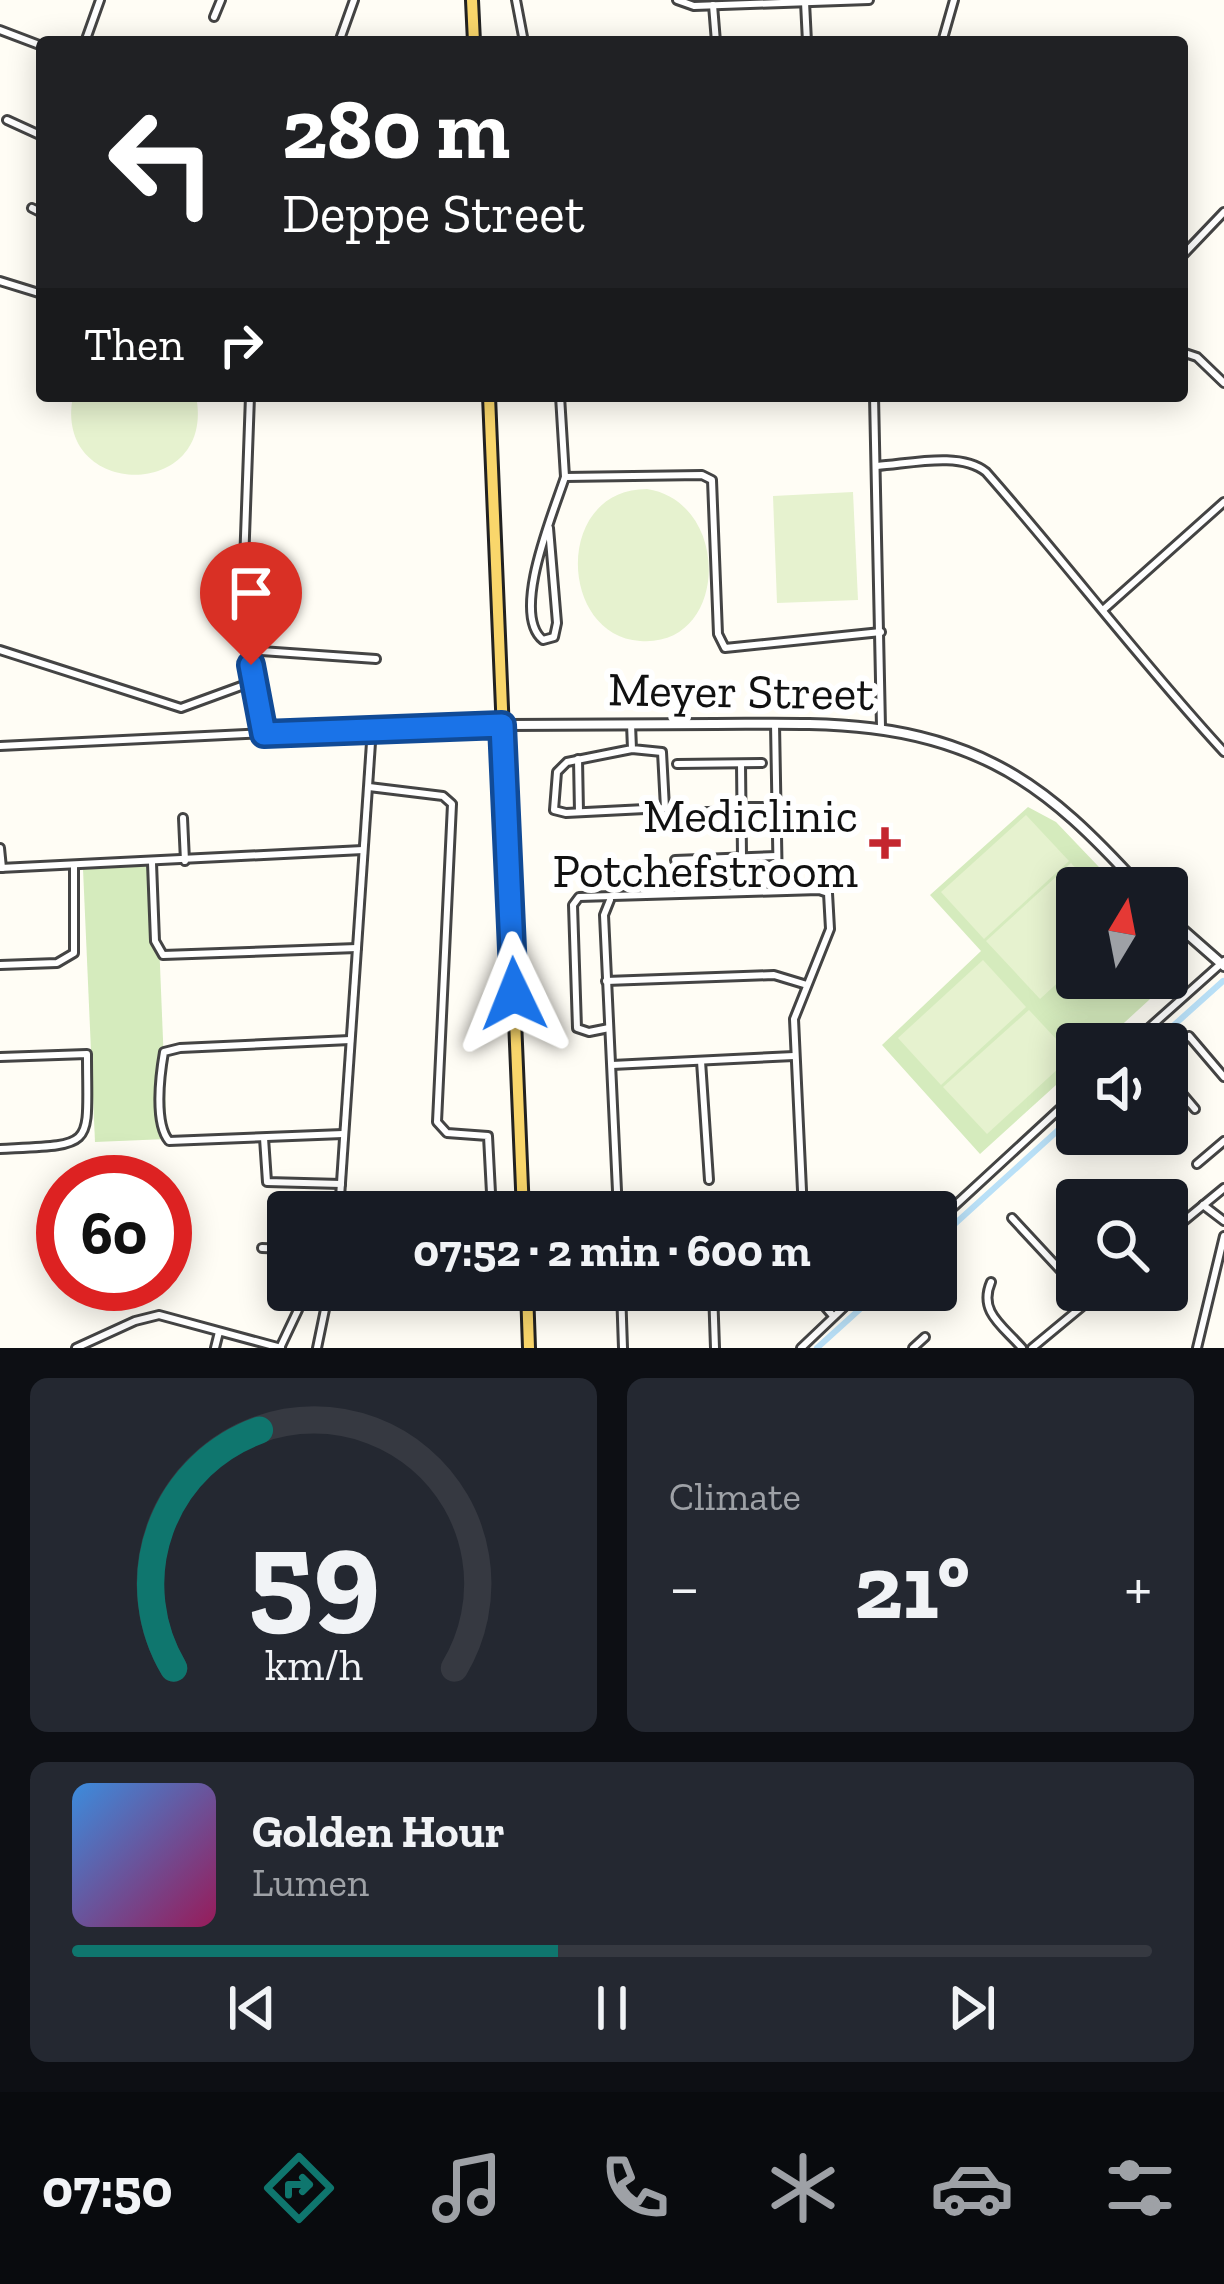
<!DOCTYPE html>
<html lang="en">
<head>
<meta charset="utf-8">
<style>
  :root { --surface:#171b24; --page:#242831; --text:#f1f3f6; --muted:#9ea1a6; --line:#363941; --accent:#0f766e }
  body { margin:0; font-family:"Zilla Slab",serif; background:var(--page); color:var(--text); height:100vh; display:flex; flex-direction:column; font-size:45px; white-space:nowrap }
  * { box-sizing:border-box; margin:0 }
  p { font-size:39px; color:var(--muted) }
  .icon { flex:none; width:66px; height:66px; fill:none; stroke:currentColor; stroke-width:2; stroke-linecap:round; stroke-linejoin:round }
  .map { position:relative; height:1348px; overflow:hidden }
  .side { display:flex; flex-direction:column; gap:30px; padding:30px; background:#0d0f14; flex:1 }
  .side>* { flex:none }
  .banner { position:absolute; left:36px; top:36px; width:1152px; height:366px; border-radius:12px; box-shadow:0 6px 30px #0003; background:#202124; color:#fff; overflow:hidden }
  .needle { width:78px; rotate:10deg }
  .fabs { position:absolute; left:1056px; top:867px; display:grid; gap:24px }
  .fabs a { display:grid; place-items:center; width:132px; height:132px; border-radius:12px; background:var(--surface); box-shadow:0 6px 30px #0003; font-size:60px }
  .speed { position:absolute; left:36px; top:1155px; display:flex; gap:24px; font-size:60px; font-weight:700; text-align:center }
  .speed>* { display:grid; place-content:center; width:156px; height:156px; border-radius:50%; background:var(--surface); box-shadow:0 6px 30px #0003; line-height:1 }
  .speed .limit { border:18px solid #d22; background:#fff; color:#111 }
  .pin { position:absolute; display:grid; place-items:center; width:102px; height:102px; color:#fff; margin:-123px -51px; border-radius:50% 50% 50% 0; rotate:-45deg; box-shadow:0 0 12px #0007 }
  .pin .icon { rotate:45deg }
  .me { position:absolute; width:132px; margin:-66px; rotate:358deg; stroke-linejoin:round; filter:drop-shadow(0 0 9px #0008) }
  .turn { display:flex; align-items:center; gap:42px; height:252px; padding:0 48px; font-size:54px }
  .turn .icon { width:156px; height:156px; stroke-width:2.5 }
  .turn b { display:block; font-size:84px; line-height:102px }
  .then { display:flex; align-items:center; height:114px; padding:0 48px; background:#0003; gap:24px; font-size:45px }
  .big { font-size:90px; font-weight:800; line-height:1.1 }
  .side .tile { flex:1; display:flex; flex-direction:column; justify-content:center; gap:18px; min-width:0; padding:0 42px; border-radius:18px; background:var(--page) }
  .side .dial { align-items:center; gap:0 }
  .dial svg { height:312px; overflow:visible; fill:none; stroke:var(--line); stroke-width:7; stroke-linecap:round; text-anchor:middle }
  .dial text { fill:var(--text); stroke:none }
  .song { display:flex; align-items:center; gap:36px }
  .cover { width:144px; height:144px; border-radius:18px; background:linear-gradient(135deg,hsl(210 70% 55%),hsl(330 70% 35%)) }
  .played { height:12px; border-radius:6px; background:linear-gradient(90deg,var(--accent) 45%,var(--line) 45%) }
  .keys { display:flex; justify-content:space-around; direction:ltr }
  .heat { display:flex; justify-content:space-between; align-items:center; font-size:66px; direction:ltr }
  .side .tiles { flex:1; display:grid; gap:30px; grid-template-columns:1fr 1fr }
  .tile:last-child { grid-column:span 2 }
  .trip { position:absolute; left:267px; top:1191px; width:690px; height:120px; border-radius:12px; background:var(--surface); box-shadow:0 6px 30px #0003; font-weight:800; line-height:120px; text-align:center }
  .menu { display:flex; height:192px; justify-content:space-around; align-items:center; background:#090b0e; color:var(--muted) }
  .menu .icon { width:84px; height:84px }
  .menu .on { color:var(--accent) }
  .menu b { font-size:54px; color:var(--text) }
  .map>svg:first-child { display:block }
  .green { fill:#d5ebbd }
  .pitch { fill:#e6f2cf }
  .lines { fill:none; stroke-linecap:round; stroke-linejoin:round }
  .canal { stroke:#b9e0f7; stroke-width:6 }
  .minor-casing { stroke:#444; stroke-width:12 }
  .tertiary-casing { stroke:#444; stroke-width:14 }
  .primary-casing { stroke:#222; stroke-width:16 }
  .minor { stroke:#fff; stroke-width:6 }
  .tertiary { stroke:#fff; stroke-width:8 }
  .primary { stroke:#f9d66b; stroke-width:10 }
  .route-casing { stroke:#114b97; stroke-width:30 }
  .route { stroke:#1a73e8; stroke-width:21 }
  .poi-dot { fill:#c4262e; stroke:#fff; stroke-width:4.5 }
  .labels { text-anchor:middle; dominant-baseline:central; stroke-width:12; stroke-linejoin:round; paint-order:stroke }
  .street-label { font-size:48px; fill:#111; stroke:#fff }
  .poi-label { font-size:48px; fill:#111; stroke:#fff; text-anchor:end }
</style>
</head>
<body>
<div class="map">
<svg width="1224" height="1348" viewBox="0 0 1224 1348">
  <rect width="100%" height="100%" fill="#fffdf5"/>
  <g class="green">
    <polygon points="1028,807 1056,822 1119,888 1077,888 1077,978 1167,978 1167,942 1185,967 1101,1044 1077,1044 1077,1066 980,1154 882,1045 981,951 930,895"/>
    <polygon points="156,866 167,1139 95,1142 83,869"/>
  </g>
  <g class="pitch">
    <path d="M73 396H196C217 502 52 500 73 396Z"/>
    <path d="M647 489C732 502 729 648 640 641 558 635 554 489 647 489Z"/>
    <polygon points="853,492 858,600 777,603 773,496"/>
    <polygon points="1026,815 1069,861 984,939 941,892"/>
    <polygon points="1071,863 1094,888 1077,888 1077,965 1040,999 986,941"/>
    <polygon points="983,960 1026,1007 941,1085 898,1038"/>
    <polygon points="1029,1010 1072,1056 987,1134 943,1087"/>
  </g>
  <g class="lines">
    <g class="canal">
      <polyline points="1153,1044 1223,981"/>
      <polyline points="936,1241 1077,1113"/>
      <polyline points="817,1348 881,1290"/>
    </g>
    <g class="minor-casing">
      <g id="minor">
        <polyline points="516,0 524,42"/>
        <polyline points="677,0 694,6 869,0"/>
        <polyline points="805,2 807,42"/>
        <polyline points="713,5 716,42"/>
        <polyline points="214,17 221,0"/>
        <polyline points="0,30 42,46"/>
        <polyline points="85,42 100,0"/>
        <polyline points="339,42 354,0"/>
        <polyline points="942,42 954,0"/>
        <polyline points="7,120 42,136"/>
        <polyline points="32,208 42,213"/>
        <polyline points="1182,256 1224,212"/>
        <polyline points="0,281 42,294"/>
        <polyline points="1182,352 1197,357 1224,383"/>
        <polyline points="250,396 242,620 264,734"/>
        <polyline points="560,396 565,477 702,475 712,480 718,634 725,648 881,632"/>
        <polyline points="874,396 881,727"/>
        <path d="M877 466C909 464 960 451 986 472 1067 564 1141 662 1224 752"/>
        <path d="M549 528 557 623 554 637 543 640C510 614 554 511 565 477"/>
        <polyline points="1103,610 1224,502"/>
        <polyline points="0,650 181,708 255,681"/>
        <polyline points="248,650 376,659"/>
        <polyline points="631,724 632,749 567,762 557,772 554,810 566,813 665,808 662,752 632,749"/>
        <polyline points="775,724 778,891"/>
        <polyline points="0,746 372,728 500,725"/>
        <polyline points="578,759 579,812"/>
        <polyline points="677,764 762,763"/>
        <polyline points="741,764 742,856"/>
        <polyline points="369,787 443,796 452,804 437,1122 447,1133 488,1136 492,1212"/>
        <polyline points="742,807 775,807"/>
        <polyline points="675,813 741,811"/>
        <polyline points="183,818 185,861"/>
        <polyline points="0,848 2,868"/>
        <polyline points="675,860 777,856"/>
        <polyline points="152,863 155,941 163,955 357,948"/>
        <polyline points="0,868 363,850"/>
        <polyline points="610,900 604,915 618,1212"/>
        <polyline points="0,965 57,963 74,953 74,865"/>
        <polyline points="606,981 774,975 807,985"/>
        <polyline points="609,1028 589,1032 577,1028 573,905 579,897 819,890 828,893 830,929 794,1019 803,1212"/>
        <polyline points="1131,1044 1224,961"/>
        <polyline points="1167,1053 1189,1036 1224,1077"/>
        <path d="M0 1057 87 1054C87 1150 98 1144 0 1149"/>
        <polyline points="701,1061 709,1180"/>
        <polyline points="612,1065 794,1056"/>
        <polyline points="1167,1076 1195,1109"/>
        <polyline points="1167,1104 1181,1092"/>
        <path d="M343 1134 169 1141C154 1123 160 1075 164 1052L180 1048 350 1040"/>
        <polyline points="264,1138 267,1182 341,1184"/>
        <polyline points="1197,1164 1224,1141"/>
        <polyline points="340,1204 428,1201 434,1212"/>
        <polyline points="1203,1205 1224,1221"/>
        <polyline points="339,1212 372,728"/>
        <polyline points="1012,1218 1077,1288"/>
        <polyline points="936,1223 1077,1093"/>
        <polyline points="1167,1235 1224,1188"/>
        <polyline points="262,1248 288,1249"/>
        <path d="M991 1282C978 1312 1003 1326 1022 1348"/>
        <polyline points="383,1290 433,1304 446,1300 449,1290"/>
        <polyline points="621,1290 623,1348"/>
        <polyline points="713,1290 715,1348"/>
        <polyline points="811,1290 833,1316"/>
        <polyline points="76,1348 135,1321 159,1315 281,1348"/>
        <polyline points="215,1348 219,1332"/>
        <polyline points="280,1348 298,1310 303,1290"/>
        <polyline points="317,1348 329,1290"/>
        <polyline points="801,1348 862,1290"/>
        <polyline points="913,1348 925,1337"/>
        <polyline points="1032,1348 1102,1290"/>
        <polyline points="1197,1348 1224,1236"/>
      </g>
    </g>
    <g class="tertiary-casing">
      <g id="tertiary">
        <path d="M502 725C573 724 644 724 715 724 813 724 903 718 994 764 1052 793 1098 841 1141 888"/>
        <polyline points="1167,916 1224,966"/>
      </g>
    </g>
    <g class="primary-casing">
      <g id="primary">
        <polyline points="472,0 474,42"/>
        <polyline points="489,396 523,1212"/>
        <polyline points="527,1290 529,1348"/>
      </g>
    </g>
    <use href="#minor" class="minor"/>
    <use href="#tertiary" class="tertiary"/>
    <use href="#primary" class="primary"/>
  </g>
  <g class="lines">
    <g class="route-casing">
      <polyline id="route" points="251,665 264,734 502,725 514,994"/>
    </g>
    <use href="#route" class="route"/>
  </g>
  <path class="poi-dot" d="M879 825h12v12h12v12h-12v12h-12v-12h-12v-12h12z"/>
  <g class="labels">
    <g class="street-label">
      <text transform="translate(741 691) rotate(1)">Meyer Street</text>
    </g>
    <g class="poi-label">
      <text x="858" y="815">Mediclinic<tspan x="858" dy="55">Potchefstroom</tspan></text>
    </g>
  </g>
</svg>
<div class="fabs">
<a><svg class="needle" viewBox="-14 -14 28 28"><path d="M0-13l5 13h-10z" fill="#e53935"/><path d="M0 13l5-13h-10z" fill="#9ea1a6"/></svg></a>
<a><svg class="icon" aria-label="sound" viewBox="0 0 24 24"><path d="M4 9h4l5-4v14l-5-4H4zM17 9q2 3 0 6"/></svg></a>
<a><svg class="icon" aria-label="search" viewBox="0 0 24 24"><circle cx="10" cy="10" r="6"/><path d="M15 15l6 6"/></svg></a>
</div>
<div class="speed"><div class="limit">60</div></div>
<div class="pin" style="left:251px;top:665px;background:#d93025"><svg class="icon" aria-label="arrive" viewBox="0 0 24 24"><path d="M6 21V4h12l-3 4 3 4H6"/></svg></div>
<svg class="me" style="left:514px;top:994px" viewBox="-20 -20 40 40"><path d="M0-17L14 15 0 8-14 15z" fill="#1a73e8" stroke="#fff" stroke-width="4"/></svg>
<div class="trip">07:52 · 2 min · 600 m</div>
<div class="banner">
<div class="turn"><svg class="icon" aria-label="left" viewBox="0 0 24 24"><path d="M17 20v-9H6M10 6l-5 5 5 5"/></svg><div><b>280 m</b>Deppe Street</div></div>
<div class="then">Then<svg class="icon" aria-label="right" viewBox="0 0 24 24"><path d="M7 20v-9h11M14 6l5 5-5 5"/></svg></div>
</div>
</div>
<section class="side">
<div class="tiles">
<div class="tile dial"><svg viewBox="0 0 100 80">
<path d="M14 69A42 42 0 1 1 86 69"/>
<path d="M14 69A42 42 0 0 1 36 8" stroke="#0f766e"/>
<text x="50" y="56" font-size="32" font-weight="700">59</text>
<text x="50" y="72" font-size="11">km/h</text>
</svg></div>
<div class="tile"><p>Climate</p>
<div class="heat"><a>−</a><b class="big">21°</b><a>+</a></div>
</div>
<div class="tile">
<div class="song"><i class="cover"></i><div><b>Golden Hour</b><p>Lumen</p></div></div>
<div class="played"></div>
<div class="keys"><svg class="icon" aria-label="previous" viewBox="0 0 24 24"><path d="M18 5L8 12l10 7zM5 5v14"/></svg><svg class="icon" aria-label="pause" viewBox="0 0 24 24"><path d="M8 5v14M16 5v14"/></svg><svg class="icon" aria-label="next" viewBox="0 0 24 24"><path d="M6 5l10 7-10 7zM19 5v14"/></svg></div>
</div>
</div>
</section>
<nav class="menu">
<b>07:50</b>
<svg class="icon on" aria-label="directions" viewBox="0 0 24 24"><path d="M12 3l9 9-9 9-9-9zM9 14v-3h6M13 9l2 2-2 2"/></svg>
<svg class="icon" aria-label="music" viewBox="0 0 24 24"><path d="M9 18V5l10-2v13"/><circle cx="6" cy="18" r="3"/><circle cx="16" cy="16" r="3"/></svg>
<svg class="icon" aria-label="phone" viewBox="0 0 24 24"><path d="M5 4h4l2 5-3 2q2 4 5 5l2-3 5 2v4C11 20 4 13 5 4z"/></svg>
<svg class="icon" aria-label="climate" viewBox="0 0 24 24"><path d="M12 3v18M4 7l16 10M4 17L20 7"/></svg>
<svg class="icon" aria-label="car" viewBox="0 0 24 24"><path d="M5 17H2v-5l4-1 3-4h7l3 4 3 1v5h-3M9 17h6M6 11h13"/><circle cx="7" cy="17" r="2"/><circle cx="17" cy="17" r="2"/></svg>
<svg class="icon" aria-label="filters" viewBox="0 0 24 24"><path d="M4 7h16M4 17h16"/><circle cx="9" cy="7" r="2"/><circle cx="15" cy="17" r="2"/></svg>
</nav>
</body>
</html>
